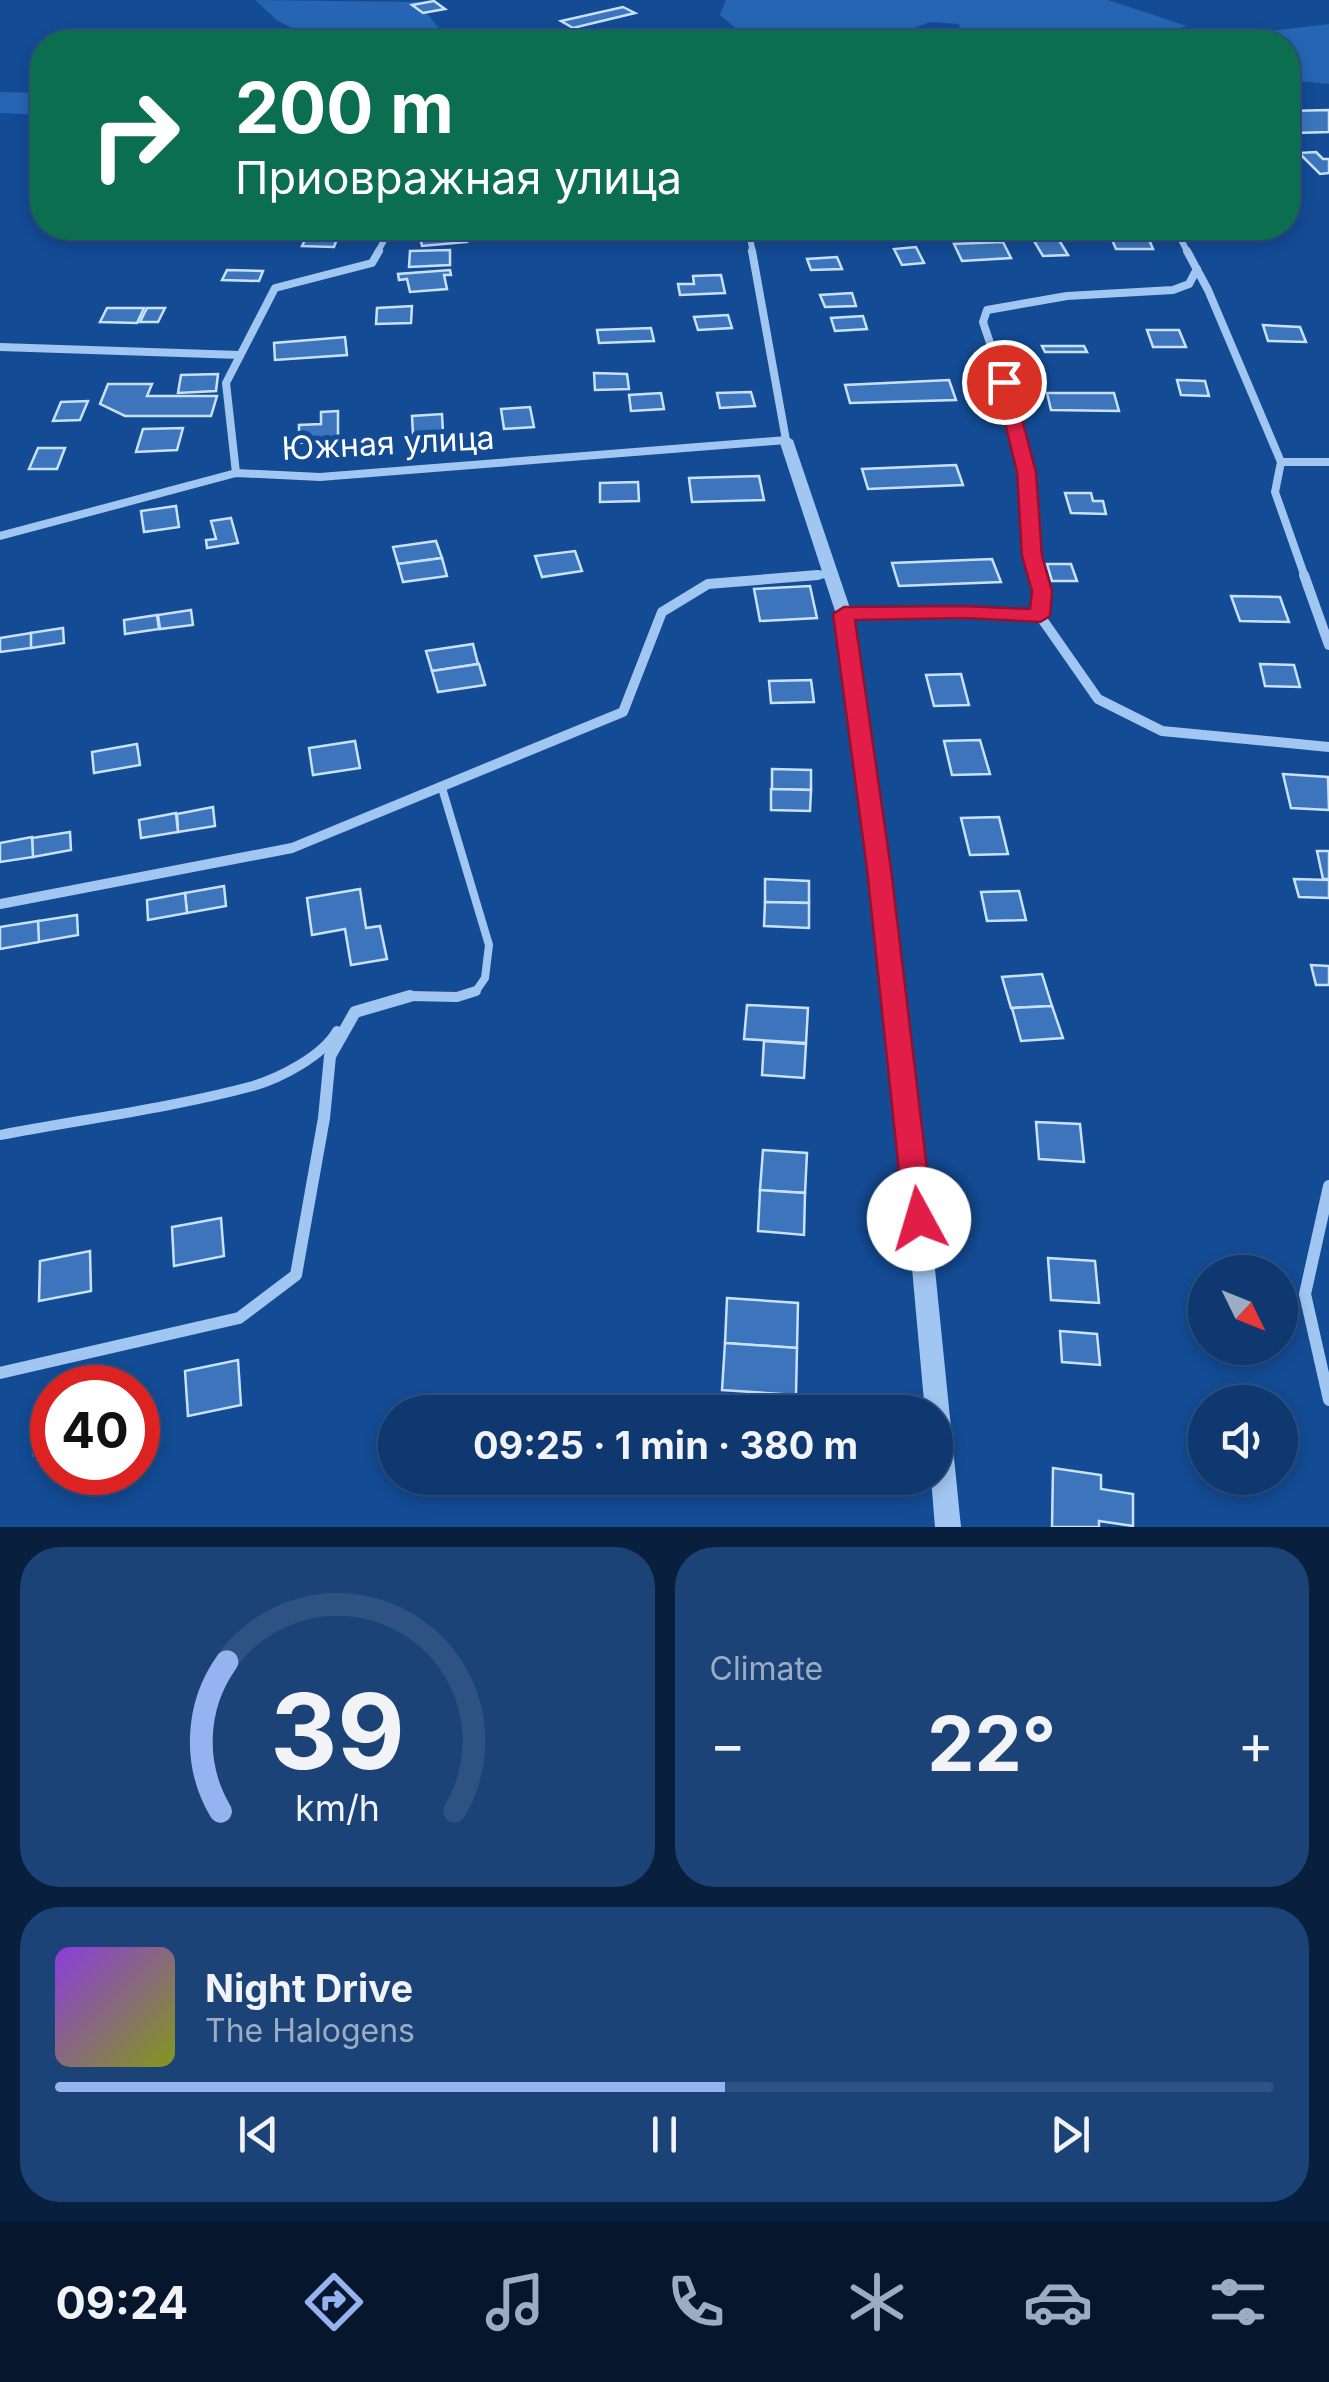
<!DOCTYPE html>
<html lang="en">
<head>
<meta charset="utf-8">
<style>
  :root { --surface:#0e386f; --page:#1c4377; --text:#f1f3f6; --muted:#9bacc3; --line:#2e5282; --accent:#95b2f1 }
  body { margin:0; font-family:Inter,sans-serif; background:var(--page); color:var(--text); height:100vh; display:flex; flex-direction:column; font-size:38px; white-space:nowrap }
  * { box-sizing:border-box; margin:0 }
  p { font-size:32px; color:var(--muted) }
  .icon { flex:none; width:55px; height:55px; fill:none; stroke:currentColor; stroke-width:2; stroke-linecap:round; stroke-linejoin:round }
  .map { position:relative; height:1527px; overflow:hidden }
  .details { display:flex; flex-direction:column; gap:20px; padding:20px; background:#081f3d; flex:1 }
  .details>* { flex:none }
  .banner { position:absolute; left:30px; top:30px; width:1270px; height:210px; border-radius:40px; box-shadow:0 5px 15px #0003,0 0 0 2px var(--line); background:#0b6e4f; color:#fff; overflow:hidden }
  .needle { width:65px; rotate:133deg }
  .buttons { position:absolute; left:1188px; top:1255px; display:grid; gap:20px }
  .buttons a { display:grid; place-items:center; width:110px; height:110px; border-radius:50%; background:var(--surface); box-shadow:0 5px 15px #0003,0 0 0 2px var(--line); font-size:50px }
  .speed { position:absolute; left:30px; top:1365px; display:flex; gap:20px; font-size:50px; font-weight:700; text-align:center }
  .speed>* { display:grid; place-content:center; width:130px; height:130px; border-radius:50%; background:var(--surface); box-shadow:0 5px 15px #0003,0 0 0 2px var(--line); line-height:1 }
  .speed .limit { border:15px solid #d22; background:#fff; color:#111 }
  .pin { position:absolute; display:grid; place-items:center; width:85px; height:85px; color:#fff; margin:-42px; border:5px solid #fff; border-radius:50%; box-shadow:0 2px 10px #0007 }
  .me { position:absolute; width:110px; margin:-55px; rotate:354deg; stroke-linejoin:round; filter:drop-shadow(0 0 8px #0008) }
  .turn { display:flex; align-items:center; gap:35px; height:210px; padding:0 40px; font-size:45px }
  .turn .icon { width:130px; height:130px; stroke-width:2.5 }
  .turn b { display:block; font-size:70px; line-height:85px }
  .big { font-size:75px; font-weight:700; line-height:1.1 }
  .details .widget { flex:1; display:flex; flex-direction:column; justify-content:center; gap:15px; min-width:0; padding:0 35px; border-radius:40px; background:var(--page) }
  .details .dial { align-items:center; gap:0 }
  .dial svg { height:260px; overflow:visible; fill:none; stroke:var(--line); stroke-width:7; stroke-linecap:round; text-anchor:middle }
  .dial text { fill:var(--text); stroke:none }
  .song { display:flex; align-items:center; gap:30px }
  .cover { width:120px; height:120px; border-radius:15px; background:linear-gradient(135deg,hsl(270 70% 55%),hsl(70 70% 35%)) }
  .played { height:10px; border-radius:5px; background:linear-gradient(90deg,var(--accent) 55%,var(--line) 55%) }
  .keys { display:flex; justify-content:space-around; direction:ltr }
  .heat { display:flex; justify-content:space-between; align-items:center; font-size:55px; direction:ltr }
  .details .tiles { flex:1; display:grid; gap:20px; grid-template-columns:1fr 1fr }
  .widget:last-child { grid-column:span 2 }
  .trip { position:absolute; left:378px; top:1395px; width:575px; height:100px; border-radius:50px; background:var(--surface); box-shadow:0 5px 15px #0003,0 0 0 2px var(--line); font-weight:700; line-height:100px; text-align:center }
  .menu { display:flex; height:160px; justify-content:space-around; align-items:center; background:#06162c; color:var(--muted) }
  .menu .icon { width:70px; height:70px }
  .menu .on { color:var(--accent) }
  .menu b { font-size:45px; color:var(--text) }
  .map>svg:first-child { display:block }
  .green { fill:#2565b3 }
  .building { fill:#3c75bc; stroke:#c9e1fd; stroke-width:2.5 }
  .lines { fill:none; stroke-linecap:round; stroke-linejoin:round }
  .service-far1 { stroke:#a1c6f2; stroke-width:8 }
  .service { stroke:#a1c6f2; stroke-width:10 }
  .minor-far3 { stroke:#a1c6f2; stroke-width:6 }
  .minor-far2 { stroke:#a1c6f2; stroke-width:8 }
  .minor-far1 { stroke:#a1c6f2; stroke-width:10 }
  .minor { stroke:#a1c6f2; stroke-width:12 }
  .tertiary { fill:#a1c6f2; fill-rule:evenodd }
  .route { fill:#e11d48; stroke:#92132f; stroke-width:2.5 }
  .labels { text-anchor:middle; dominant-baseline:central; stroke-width:10; stroke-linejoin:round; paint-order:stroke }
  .street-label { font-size:32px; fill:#fff; stroke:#134b94 }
</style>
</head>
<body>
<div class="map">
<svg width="1329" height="1527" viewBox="0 0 1329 1527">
  <rect width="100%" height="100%" fill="#134b94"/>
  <g class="green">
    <polygon points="255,0 418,2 444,35 416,42 309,42 306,35 278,21"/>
    <polygon points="726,0 1108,0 1187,26 1133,42 962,42 959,24 930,22 876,42 752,42 720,15"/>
    <polygon points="1329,24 1329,84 1299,81 1288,88 1288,42 1178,42"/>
    <polygon points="0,92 42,93 42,115 0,113"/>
  </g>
  <g class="building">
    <polygon points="434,1 445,9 423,13 412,5"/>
    <polygon points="623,7 635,13 573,28 561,21"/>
    <polygon points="1329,110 1329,132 1296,133 1288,123 1288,111"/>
    <polygon points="1316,152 1323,159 1329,159 1329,173 1320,174 1299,153"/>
    <polygon points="418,228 463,228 467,242 422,246"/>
    <polygon points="668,228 711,228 712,236 669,236"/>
    <polygon points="1110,235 1147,235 1153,249 1116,249"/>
    <polygon points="306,238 337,239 334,247 302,246"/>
    <polygon points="1059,240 1068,255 1043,256 1034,241"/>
    <polygon points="1003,242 1011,258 962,261 954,244"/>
    <polygon points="916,247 924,263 902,265 894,249"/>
    <polygon points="450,250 450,265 409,267 410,251"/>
    <polygon points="837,257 842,269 811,270 807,259"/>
    <polygon points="227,270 263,271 259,281 222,280"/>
    <polygon points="450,270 451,275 444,275 447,289 410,292 407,279 399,280 398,274"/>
    <polygon points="721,275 725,293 680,295 678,284 694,284 693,276"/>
    <polygon points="852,293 856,306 825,307 820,295"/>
    <polygon points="412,306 411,323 376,324 377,308"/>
    <polygon points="107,308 144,308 137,323 100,322"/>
    <polygon points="147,308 165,308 158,322 140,322"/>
    <polygon points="728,315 732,328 698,330 694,317"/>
    <polygon points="863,316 867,329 835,331 831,318"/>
    <polygon points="1263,325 1300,327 1306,342 1268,341"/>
    <polygon points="651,328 654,341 599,343 597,330"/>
    <polygon points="1147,330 1179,330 1186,347 1153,347"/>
    <polygon points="345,337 347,355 275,360 274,343"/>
    <polygon points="1042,346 1084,346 1087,352 1045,352"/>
    <polygon points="594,373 627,374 629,389 595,390"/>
    <polygon points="218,374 216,391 178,393 181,375"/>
    <polygon points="949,380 956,400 850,403 845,385"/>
    <polygon points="1177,380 1205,381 1209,396 1181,395"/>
    <polygon points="108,384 152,384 147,396 217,396 211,416 125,416 100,404"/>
    <polygon points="751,392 755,406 720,408 717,393"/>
    <polygon points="661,393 664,409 631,411 629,395"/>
    <polygon points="1047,393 1114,393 1119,411 1051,410"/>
    <polygon points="88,401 80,420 53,421 61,402"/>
    <polygon points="530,407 534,427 504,429 501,409"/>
    <polygon points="338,411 338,441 299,443 299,425 321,424 321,412"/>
    <polygon points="442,414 443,433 413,435 412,416"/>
    <polygon points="183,428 177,450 136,452 143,429"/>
    <polygon points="38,448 65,448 57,469 29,469"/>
    <polygon points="956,465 963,485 868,489 862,469"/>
    <polygon points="759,476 764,500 692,502 689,478"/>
    <polygon points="638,482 639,501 600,502 600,483"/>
    <polygon points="1065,493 1091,493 1093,501 1103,501 1106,514 1071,513"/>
    <polygon points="176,506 179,527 144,532 141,511"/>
    <polygon points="231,518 238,543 207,548 206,540 216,539 211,521"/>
    <polygon points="436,541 442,558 398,564 393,547"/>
    <polygon points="575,551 582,571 542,577 535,556"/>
    <polygon points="442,558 447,576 403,582 398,564"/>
    <polygon points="992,559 1001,582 899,586 892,563"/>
    <polygon points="1047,564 1071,564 1077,581 1052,581"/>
    <polygon points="810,586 817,618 760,621 754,589"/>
    <polygon points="1231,596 1280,597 1289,622 1240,621"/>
    <polygon points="191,610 193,625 160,629 158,615"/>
    <polygon points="157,615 159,629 125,634 124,620"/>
    <polygon points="63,628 64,643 31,648 30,633"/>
    <polygon points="31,633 31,648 0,652 0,638"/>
    <polygon points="473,644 478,664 432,671 426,651"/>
    <polygon points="479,664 485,685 438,692 432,671"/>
    <polygon points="1260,664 1294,665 1300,687 1265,686"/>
    <polygon points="961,674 969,705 934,706 926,675"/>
    <polygon points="811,680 814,702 771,703 769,681"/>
    <polygon points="980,740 990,774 952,775 944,741"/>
    <polygon points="355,741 360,768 313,775 309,748"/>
    <polygon points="137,744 140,765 94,773 92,752"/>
    <polygon points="772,769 811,770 811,790 772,789"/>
    <polygon points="1283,774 1328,777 1329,810 1291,808"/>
    <polygon points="771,789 811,790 810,811 771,810"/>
    <polygon points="213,807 215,826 178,832 177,814"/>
    <polygon points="176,813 178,832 141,838 139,820"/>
    <polygon points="999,817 1008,854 970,855 961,818"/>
    <polygon points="70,832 71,850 33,857 32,838"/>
    <polygon points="32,837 33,857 0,862 0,843"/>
    <polygon points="1317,851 1329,851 1329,879 1323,879"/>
    <polygon points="765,879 809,881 809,903 765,902"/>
    <polygon points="1294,879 1329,880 1329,898 1299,897"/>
    <polygon points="224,886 226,906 187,913 185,893"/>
    <polygon points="360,889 366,928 380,926 387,959 351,965 345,929 312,935 307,898"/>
    <polygon points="1019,891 1026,920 987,921 981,892"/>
    <polygon points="185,893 187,913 148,920 147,900"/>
    <polygon points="765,902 809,903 809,928 764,926"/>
    <polygon points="77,915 78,935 38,942 38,921"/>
    <polygon points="38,921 39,942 0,949 0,927"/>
    <polygon points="1311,965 1329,966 1329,985 1316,985"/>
    <polygon points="1042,974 1052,1006 1011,1008 1002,977"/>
    <polygon points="747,1005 808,1008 806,1043 744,1039"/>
    <polygon points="1052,1006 1063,1038 1021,1041 1012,1008"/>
    <polygon points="764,1041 806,1044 804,1078 762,1075"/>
    <polygon points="1036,1122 1080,1124 1084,1162 1039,1159"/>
    <polygon points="763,1150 807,1153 805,1193 760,1190"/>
    <polygon points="760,1190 805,1193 804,1235 758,1231"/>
    <polygon points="221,1218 224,1256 174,1266 172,1227"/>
    <polygon points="90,1251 91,1291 39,1301 40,1261"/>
    <polygon points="1048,1258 1095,1261 1099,1303 1051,1300"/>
    <polygon points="727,1298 798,1303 797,1348 725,1343"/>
    <polygon points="1060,1331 1097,1334 1100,1365 1062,1362"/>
    <polygon points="725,1343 797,1348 796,1395 722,1390"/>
    <polygon points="238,1360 241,1405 188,1416 185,1371"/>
    <polygon points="52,1405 52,1451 34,1455 34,1409"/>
    <polygon points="1053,1468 1101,1475 1101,1489 1133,1494 1133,1526 1099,1521 1099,1527 1052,1527"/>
  </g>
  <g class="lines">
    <polyline class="service-far1" points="442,788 489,945 485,978 476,991 468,994"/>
    <g class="service">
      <polyline points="410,996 457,997 476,991"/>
      <path d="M0 1135C84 1119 171 1108 253 1086 280 1078 323 1056 337 1031"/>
    </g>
    <g class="minor-far3">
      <polyline points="748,228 753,253"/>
      <polyline points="1168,228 1177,232 1188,253"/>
      <polyline points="377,253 391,228"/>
    </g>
    <g class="minor-far2">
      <polyline points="1187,251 1208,290 1281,462 1275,492 1305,577"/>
      <polyline points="0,347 240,355"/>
      <polyline points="1281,462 1329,462"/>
      <polyline points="236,473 226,383 275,288 372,263 379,251"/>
      <polyline points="0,536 236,473 320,477 786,440 752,251"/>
      <polyline points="788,577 829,574"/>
      <path d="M1038 577C1028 542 1031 506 1026 470 1019 419 999 371 983 322L987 310 1067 296 1173 290 1189 284 1197 269"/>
    </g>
    <g class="minor-far1">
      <polyline points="1037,575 1042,591 1040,616"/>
      <polyline points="1304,575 1329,645"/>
      <polyline points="844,614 965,612 1040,616 1098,699 1162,731 1329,747"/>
      <polyline points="0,904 292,848 623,712 662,612 708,584 818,575"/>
    </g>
    <g class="minor">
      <polyline points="1329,1186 1305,1294 1329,1400"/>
      <polyline points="0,1373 239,1318 296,1275 324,1118 330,1056 355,1012 410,996"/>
    </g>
    <polygon class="tertiary" points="786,436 793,440 852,614 859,648 926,1180 961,1527 935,1527 931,1478 935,1478 935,1412 925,1412 904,1180 843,648 836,614 779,440"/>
  </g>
  <polygon class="route" points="1004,377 1012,382 1036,472 1042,556 1052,591 1050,616 1040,622 964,618 855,620 891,869 933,1219 929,1227 919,1231 908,1227 904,1219 867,869 833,614 844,607 964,606 1030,609 1032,591 1022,556 1017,472 995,382"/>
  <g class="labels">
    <g class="street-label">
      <text transform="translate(388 443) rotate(-3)">Южная улица</text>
    </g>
  </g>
</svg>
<div class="buttons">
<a><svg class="needle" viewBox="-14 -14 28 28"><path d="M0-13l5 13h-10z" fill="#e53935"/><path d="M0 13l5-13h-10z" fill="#9bacc3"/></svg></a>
<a><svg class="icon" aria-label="sound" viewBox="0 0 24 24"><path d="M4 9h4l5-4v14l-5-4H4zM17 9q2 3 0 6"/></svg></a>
</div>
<div class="speed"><div class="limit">40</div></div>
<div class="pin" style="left:1004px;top:382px;background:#d93025"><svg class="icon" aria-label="arrive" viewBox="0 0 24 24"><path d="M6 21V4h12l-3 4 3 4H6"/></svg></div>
<svg class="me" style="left:919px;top:1219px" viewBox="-20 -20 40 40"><circle r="19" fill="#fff"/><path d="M0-13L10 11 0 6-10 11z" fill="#e11d48"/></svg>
<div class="trip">09:25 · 1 min · 380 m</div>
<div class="banner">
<div class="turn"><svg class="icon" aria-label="right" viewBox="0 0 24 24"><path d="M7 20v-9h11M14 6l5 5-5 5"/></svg><div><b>200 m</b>Приовражная улица</div></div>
</div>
</div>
<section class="details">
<div class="tiles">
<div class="widget dial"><svg viewBox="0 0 100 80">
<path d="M14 69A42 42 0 1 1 86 69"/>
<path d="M14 69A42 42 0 0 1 16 23" stroke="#95b2f1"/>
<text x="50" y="56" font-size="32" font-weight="700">39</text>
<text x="50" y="72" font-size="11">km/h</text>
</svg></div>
<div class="widget"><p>Climate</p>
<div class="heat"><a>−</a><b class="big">22°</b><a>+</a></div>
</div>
<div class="widget">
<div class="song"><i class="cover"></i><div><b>Night Drive</b><p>The Halogens</p></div></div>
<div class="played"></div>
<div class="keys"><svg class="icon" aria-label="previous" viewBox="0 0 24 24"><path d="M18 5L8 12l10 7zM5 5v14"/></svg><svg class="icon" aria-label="pause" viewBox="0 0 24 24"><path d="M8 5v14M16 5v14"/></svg><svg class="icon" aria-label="next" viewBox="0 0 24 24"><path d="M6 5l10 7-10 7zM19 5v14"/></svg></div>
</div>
</div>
</section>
<nav class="menu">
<b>09:24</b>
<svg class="icon on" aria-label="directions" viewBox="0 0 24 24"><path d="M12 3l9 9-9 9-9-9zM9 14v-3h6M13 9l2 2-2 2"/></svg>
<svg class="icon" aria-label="music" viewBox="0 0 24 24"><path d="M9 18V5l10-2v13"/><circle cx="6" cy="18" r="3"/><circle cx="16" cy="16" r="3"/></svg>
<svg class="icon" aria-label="phone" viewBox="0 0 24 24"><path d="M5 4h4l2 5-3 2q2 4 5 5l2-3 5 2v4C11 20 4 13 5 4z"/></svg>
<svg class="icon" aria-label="climate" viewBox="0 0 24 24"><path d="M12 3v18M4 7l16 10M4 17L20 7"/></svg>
<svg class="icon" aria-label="car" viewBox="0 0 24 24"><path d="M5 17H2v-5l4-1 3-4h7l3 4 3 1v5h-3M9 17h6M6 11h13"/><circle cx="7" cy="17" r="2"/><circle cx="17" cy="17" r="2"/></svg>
<svg class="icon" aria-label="filters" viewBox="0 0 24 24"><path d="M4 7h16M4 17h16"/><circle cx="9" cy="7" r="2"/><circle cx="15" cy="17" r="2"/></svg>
</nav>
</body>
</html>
